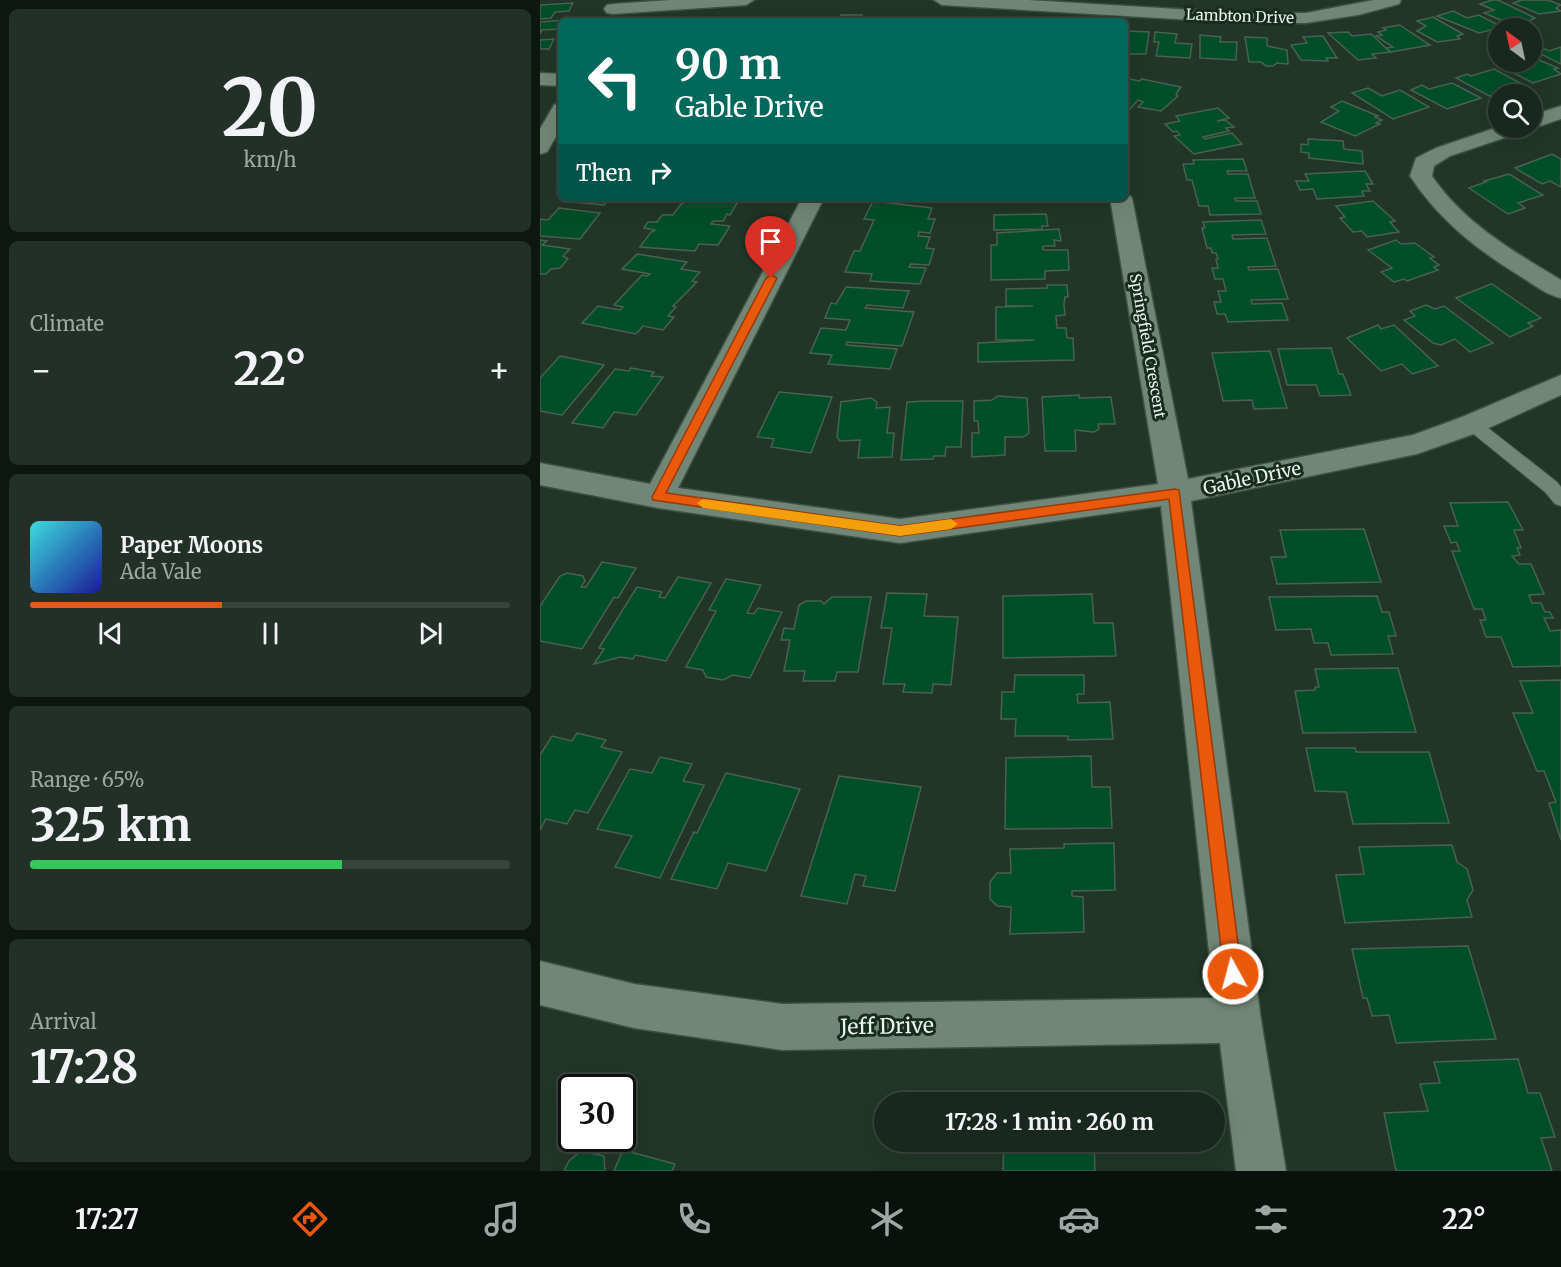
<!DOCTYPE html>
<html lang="en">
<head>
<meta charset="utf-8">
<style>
  :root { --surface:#19281e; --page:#223027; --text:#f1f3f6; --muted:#9fa6a4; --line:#37443c; --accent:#ea580c }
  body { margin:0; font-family:Merriweather,serif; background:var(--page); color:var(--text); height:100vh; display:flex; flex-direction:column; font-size:22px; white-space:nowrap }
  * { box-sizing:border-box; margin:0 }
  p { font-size:20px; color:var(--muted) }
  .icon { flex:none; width:33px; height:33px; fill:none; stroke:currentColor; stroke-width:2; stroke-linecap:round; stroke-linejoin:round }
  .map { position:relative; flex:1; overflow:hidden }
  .panel { display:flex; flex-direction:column; gap:9px; padding:9px; background:#0e1610; width:540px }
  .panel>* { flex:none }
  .hud { position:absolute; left:18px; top:18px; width:570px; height:183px; border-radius:9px; box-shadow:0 6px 24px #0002,0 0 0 2px var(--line); background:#00695c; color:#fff; overflow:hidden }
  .needle { width:39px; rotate:327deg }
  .tools { position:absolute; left:948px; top:18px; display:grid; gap:12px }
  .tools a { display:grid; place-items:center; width:54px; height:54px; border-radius:50%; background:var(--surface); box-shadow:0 6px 24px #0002,0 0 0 2px var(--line); font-size:30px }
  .speed { position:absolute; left:18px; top:1074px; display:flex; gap:12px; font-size:30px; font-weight:700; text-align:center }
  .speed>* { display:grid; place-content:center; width:78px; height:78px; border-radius:50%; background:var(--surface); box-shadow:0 6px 24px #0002,0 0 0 2px var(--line); line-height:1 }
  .speed .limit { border:3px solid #111; border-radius:9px; background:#fff; color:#111 }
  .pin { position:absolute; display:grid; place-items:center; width:51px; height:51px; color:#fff; margin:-62px -26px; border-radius:50% 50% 50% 0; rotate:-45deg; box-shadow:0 0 6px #0007 }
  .pin .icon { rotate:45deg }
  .me { position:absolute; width:66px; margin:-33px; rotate:353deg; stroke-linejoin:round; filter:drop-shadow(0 0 4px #0008) }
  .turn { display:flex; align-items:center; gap:21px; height:126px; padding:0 18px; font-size:27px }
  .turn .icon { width:78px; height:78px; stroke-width:2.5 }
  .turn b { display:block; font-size:42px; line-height:51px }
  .then { display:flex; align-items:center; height:57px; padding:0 18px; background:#0003; gap:12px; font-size:22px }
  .big { font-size:45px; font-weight:700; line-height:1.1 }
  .panel .tile { flex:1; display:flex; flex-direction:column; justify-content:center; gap:9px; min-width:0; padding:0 21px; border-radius:9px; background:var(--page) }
  .panel .dial { align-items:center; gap:0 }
  .dial b { font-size:78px; line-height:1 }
  .song { display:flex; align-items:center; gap:18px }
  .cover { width:72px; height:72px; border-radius:9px; background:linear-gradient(135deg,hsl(180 70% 55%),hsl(240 70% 35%)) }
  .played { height:6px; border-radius:3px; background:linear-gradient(90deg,var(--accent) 40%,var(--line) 40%) }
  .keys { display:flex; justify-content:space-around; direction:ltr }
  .heat { display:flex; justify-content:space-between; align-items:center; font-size:33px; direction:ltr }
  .charge { height:9px; border-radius:4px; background:linear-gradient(90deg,#34c759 65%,var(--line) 0) }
  .trip { position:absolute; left:334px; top:1092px; width:351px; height:60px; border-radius:30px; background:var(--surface); box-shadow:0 6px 24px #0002,0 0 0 2px var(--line); font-weight:700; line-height:60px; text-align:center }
  .dock { display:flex; height:96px; justify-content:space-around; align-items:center; background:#0a100c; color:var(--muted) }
  .dock .icon { width:42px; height:42px }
  .dock .active { color:var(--accent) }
  .dock b { font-size:27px; color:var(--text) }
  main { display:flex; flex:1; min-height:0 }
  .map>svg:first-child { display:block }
  .building { fill:#024e29; stroke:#4a6151; stroke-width:1.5 }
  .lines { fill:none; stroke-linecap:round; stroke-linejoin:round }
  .lane-casing { stroke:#3f5146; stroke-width:2 }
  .street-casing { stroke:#3f5146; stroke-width:3 }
  .lane { fill:#708777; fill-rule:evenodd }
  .street { fill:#708777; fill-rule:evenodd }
  .route { fill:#ea580c; stroke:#983908; stroke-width:1.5 }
  .slow { fill:#f59e0b }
  .labels { text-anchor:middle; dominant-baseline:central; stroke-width:6; stroke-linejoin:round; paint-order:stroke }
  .far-street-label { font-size:15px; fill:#e9f5ec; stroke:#172c1f }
  .street-label { font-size:18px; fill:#e9f5ec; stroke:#172c1f }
  .near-street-label { font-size:21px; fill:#e9f5ec; stroke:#172c1f }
</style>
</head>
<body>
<main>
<section class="panel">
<div class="tile dial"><b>20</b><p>km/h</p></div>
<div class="tile"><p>Climate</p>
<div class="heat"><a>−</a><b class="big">22°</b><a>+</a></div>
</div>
<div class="tile">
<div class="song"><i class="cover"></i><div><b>Paper Moons</b><p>Ada Vale</p></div></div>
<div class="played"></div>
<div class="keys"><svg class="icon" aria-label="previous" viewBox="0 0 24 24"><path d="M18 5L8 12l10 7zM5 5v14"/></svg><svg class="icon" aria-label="pause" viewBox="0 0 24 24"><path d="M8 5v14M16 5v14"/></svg><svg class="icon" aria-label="next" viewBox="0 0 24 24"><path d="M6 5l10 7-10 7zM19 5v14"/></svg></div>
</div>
<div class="tile"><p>Range · 65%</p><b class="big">325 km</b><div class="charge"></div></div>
<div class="tile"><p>Arrival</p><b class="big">17:28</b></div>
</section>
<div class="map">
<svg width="1021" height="1171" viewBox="0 0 1021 1171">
  <rect width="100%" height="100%" fill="#213628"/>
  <g class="building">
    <polygon points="952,0 958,0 995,18 983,24 973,25 944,13 954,10 940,4"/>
    <polygon points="982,0 1008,0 1021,5 1016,8 1021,11 999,14 973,3"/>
    <polygon points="33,3 29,11 15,12 11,18 0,19 0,5"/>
    <polygon points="913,11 927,18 939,15 962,27 939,33 897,16"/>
    <polygon points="301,15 322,15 320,20 335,21 299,21"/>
    <polygon points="893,17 923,34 917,36 920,39 897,42 877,31 886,26 877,21"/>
    <polygon points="26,20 21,21 21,29 2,30 0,34 0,22"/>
    <polygon points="860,25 870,32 890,45 851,52 846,48 853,47 836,36 842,35 838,32 846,30 843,28"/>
    <polygon points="588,31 609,32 606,54 585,54 585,35 587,35"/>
    <polygon points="615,32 637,34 635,43 652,44 650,58 616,56 619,42 614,42"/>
    <polygon points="808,32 812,36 831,34 850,52 832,54 836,58 818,60 788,33"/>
    <polygon points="660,35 681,37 680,42 697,42 696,60 660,58"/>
    <polygon points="783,36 797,58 786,58 788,61 761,60 751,45 767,43 763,37"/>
    <polygon points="705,37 727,38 727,46 747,50 748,64 737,63 733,66 726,66 721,62 709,62"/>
    <polygon points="14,39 9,49 0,49 0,40"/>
    <polygon points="1021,47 1021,64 997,52 1005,49 1009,51"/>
    <polygon points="992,57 1018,68 1014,69 1021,74 993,83 966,69 980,65 976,63 992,62"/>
    <polygon points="954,69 984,85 949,96 916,78 927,74 931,76"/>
    <polygon points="585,78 599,81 602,79 641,87 636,94 638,96 621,111 598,107 603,102 598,100 590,109 585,108"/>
    <polygon points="912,83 941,98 907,109 871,90 882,85 889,89"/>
    <polygon points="828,88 842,96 860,90 889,107 853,119 812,93"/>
    <polygon points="802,101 838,116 835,117 842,120 836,123 840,124 815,136 781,122 799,111 791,107"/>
    <polygon points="678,108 689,118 677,121 685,120 694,127 686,128 689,131 663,137 665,139 692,133 702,144 654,154 634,136 640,135 637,131 633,132 625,124 640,121 636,116"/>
    <polygon points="768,139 803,141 804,149 822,151 823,164 769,158 769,153 761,152 761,144 768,145"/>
    <polygon points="1012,154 1021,159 1021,187 1010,181 1002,184 975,168"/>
    <polygon points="703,159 707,171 687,171 688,174 708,174 715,198 695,198 696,201 717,201 721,214 670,215 668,206 659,206 652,180 647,180 643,164 654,164 653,160"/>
    <polygon points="825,171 833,184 826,184 830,191 822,191 824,196 777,199 773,189 760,190 756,181 769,181 765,174"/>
    <polygon points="969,174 1003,195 978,203 985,208 968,214 929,188 946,182 944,181"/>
    <polygon points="21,198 69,198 64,205 23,201"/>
    <polygon points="144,198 200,198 190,215 187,214 183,221 173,221 171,224 190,226 178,245 159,244 155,251 100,247 111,232 115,230 104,228 108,222 117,222 122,215 133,215 141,204 146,202 142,202"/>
    <polygon points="333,201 392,208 388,219 395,219 390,233 379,232 378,236 390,237 386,248 394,249 389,265 371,264 369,267 386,268 380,284 330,281 332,274 305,272 314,251 320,251 334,220 324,219"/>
    <polygon points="833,201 855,221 850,222 859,232 827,237 822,231 813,232 800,218 805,217 796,206"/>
    <polygon points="19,208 60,213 40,239 0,236 0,219 8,220"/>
    <polygon points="506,214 508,226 502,226 502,229 454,230 454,215"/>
    <polygon points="721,220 726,234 692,235 693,239 727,238 736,266 708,267 709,270 738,269 748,299 711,300 712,304 742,303 748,320 688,322 685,314 677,314 674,302 681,302 678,291 686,291 683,279 675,279 672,268 678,268 676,259 678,259 676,253 672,253 671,248 667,248 662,228 665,228 663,222"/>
    <polygon points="519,229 521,241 514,240 515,246 503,246 503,250 528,250 529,270 505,271 505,279 451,280 451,245 457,245 457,233"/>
    <polygon points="0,240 7,241 2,245 30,249 23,256 28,259 20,268 11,269 6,274 0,274"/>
    <polygon points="856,240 861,244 875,243 894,257 890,258 899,265 894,267 898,270 867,281 864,279 854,282 841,272 852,268 828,250"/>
    <polygon points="97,254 147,262 141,269 160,272 152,281 157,282 133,306 136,307 128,316 134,317 123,330 103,326 96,334 42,323 58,306 80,310 83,307 74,305 102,275 107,276 110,274 82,269"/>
    <polygon points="951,284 952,284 1001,318 988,323 993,326 970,337 916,298"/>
    <polygon points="507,285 527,285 528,297 525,297 524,304 525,315 516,316 517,328 526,328 527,338 533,338 534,360 438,362 438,343 495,340 456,340 456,307 493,306 466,306 466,289 507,288"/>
    <polygon points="306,287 369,291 363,308 327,305 325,308 374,312 362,346 307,342 306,345 357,349 350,369 288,364 292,355 270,353 281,328 306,330 310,320 285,318 291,303 296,304"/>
    <polygon points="886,305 895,309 904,306 953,343 930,352 915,339 901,345 893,343 864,320 875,316 870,311"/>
    <polygon points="838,325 841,329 854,325 898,366 872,374 862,364 841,371 807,338"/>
    <polygon points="791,348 799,374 803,374 811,395 780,396 776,385 747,385 738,349"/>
    <polygon points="730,351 747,408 714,409 712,400 683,401 672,353"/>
    <polygon points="20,356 64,365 22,415 0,411 0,378"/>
    <polygon points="91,368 114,372 111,376 123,377 96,415 74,412 63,428 32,423 75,369 89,371"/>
    <polygon points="239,392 292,397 271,453 231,447 234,439 217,437"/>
    <polygon points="539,395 539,398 571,397 575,424 558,424 559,429 554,432 535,430 536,451 505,451 502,397"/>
    <polygon points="458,396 487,398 489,433 483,437 465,437 465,455 432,457 432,433 439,433 438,421 434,421 434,401 452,400"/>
    <polygon points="331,398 337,402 336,408 350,407 347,433 354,433 352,457 318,458 320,440 300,441 297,437 301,402"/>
    <polygon points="386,401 423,401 421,447 406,447 405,456 394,456 393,459 361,460 367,402"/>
    <polygon points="968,502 983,530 974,530 981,548 977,548 980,555 972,556 979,564 991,564 1004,594 989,595 992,603 1001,603 1005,612 1010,612 1013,618 1004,618 1010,631 1021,630 1021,666 973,667 961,637 946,637 940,620 946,620 942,609 934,609 912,551 920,551 916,542 911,543 904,526 918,526 910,503"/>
    <polygon points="824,529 841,582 737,584 731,557 746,557 740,530"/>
    <polygon points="62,562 96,568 78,598 74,597 42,649 0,641 0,606 20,576 27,573 43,576 45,581 41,587 46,587"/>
    <polygon points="138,577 171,583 126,661 95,655 93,659 80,657 54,664 64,649 59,648 97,587 122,592 119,597 125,598"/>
    <polygon points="186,579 221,585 207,613 214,614 218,608 242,612 210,678 193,675 183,680 166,677 163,670 146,667 176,611 169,610"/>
    <polygon points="347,593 387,594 384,616 418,617 411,685 393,684 392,693 363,692 365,684 343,684 352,628 341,628"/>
    <polygon points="552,594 554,623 573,623 576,656 463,658 463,596"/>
    <polygon points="837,596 842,612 849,612 856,636 848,636 853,654 791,655 788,643 774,643 771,629 736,630 729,597"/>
    <polygon points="292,597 331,597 318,672 297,672 295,681 263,681 265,671 244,671 250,640 241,640 244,628 254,629 259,605 266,601 281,601 284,604"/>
    <polygon points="858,668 876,732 763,733 755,691 775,690 775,687 779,687 775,669"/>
    <polygon points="475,675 544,675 544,694 537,694 538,703 570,702 573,739 528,740 528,736 475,736 476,719 461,719 462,692 474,692"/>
    <polygon points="1021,680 1021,840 1009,803 1016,802 1004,771 997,771 973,713 993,713 980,681"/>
    <polygon points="37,733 66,740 61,747 82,752 48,813 35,810 27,824 6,819 0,830 0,755 12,736 32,741"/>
    <polygon points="766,748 815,748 816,752 889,752 909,823 813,824 806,792 775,791"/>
    <polygon points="551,756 552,787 570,787 572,828 465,829 466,758"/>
    <polygon points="120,757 152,764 143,781 164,785 120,878 75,867 92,836 57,829 90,769 112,773"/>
    <polygon points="186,773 260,789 226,871 188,863 177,889 131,879 154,832 157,833"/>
    <polygon points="299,776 381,787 355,891 323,886 326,876 315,874 307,904 261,896"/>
    <polygon points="574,843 575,890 532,891 532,896 543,897 544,932 470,934 471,907 457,906 450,899 450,882 457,873 471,873 470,849 524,848 524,844"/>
    <polygon points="912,845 917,862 927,869 933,890 927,900 932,917 805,923 796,875 824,874 819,847"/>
    <polygon points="928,946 956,1039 856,1043 849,1015 832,1016 827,998 823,998 812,949"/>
    <polygon points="978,1059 988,1093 1000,1093 1015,1137 1001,1138 1012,1171 856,1171 844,1113 888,1111 880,1084 900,1083 894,1062"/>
    <polygon points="464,1142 554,1142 555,1171 463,1171"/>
    <polygon points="83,1150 135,1164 132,1171 74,1171"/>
    <polygon points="41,1151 64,1156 65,1171 24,1171 29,1161"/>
  </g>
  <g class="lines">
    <g class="lane-casing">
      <polygon id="lane" points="932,418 938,420 1017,482 1021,487 1021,506 1015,504 1005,492 926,428 924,424 926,420"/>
    </g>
    <g class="street-casing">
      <g id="street">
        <polygon points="131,0 214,0 206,5 73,14 67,13 64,9 67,5 73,4"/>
        <polygon points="394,0 487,0 704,13 766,13 834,0 861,0 859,4 818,15 766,23 704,23 402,5"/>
        <polygon points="0,73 21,74 21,86 0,85"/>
        <polygon points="21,103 21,128 7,152 0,154 0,129 14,105"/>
        <path d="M1021 106V119C1011 122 1000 127 990 128L992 115Z"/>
        <path d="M958 127 985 128 982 132 910 156 894 166 892 176C924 223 973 251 1021 280V298C1006 295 993 284 980 276 936 249 899 220 870 176L876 158 896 148Z"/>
        <polygon points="585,192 592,198 648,479 873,435 922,417 1021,375 1021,395 942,431 877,454 651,501 721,1020 746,1171 696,1171 680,1043 242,1050 94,1028 0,1005 0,961 94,984 242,1004 674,998 621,506 360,543 118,508 0,485 0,463 110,484 262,198 284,198 138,488 360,519 618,484 570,198 585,198"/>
      </g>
    </g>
    <use href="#lane" class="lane"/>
    <use href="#street" class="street"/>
  </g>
  <polygon class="route" points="231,275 237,278 126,493 360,526 635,489 639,490 702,974 700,981 693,983 687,981 684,974 629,499 360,536 113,500 112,497 226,278"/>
  <polygon class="slow" points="163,499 360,526 411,519 418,524 411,529 360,536 163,508 157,503"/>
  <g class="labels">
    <g class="far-street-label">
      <text transform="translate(700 16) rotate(2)">Lambton Drive</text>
      <text transform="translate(608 346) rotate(80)">Springfield Crescent</text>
    </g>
    <g class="street-label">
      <text transform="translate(712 478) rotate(-12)">Gable Drive</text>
    </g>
    <g class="near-street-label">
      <text transform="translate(347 1026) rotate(-1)">Jeff Drive</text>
    </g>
  </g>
</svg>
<div class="tools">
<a><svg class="needle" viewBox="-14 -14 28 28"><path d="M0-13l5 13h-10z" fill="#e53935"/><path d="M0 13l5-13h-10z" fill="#9fa6a4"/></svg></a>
<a><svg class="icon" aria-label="search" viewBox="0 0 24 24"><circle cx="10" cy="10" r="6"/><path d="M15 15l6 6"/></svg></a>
</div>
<div class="speed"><div class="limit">30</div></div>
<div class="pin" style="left:231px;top:278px;background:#d93025"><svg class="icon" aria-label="arrive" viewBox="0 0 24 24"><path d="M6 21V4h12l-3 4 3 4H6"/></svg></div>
<svg class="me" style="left:693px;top:974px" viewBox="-20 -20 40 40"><circle r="17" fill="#ea580c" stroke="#fff" stroke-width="3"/><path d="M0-11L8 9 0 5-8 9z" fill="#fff"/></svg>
<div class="trip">17:28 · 1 min · 260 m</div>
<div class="hud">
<div class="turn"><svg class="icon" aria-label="left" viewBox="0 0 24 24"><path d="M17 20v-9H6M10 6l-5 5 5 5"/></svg><div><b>90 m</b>Gable Drive</div></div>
<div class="then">Then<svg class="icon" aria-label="right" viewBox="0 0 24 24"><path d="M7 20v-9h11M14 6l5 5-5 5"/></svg></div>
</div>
</div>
</main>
<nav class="dock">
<b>17:27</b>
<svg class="icon active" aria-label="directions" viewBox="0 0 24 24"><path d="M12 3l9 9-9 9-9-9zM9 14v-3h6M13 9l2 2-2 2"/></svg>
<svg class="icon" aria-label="music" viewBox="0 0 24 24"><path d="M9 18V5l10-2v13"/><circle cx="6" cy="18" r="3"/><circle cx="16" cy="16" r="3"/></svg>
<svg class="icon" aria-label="phone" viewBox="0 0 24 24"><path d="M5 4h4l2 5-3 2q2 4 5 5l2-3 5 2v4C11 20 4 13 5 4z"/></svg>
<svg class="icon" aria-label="climate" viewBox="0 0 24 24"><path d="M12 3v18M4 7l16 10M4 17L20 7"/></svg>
<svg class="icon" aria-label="car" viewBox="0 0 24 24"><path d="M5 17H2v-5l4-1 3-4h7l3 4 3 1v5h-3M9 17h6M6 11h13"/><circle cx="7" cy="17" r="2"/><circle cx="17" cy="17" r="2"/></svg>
<svg class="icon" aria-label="filters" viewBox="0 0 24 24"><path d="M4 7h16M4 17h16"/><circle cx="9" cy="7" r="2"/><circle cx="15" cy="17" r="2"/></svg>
<b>22°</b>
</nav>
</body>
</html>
